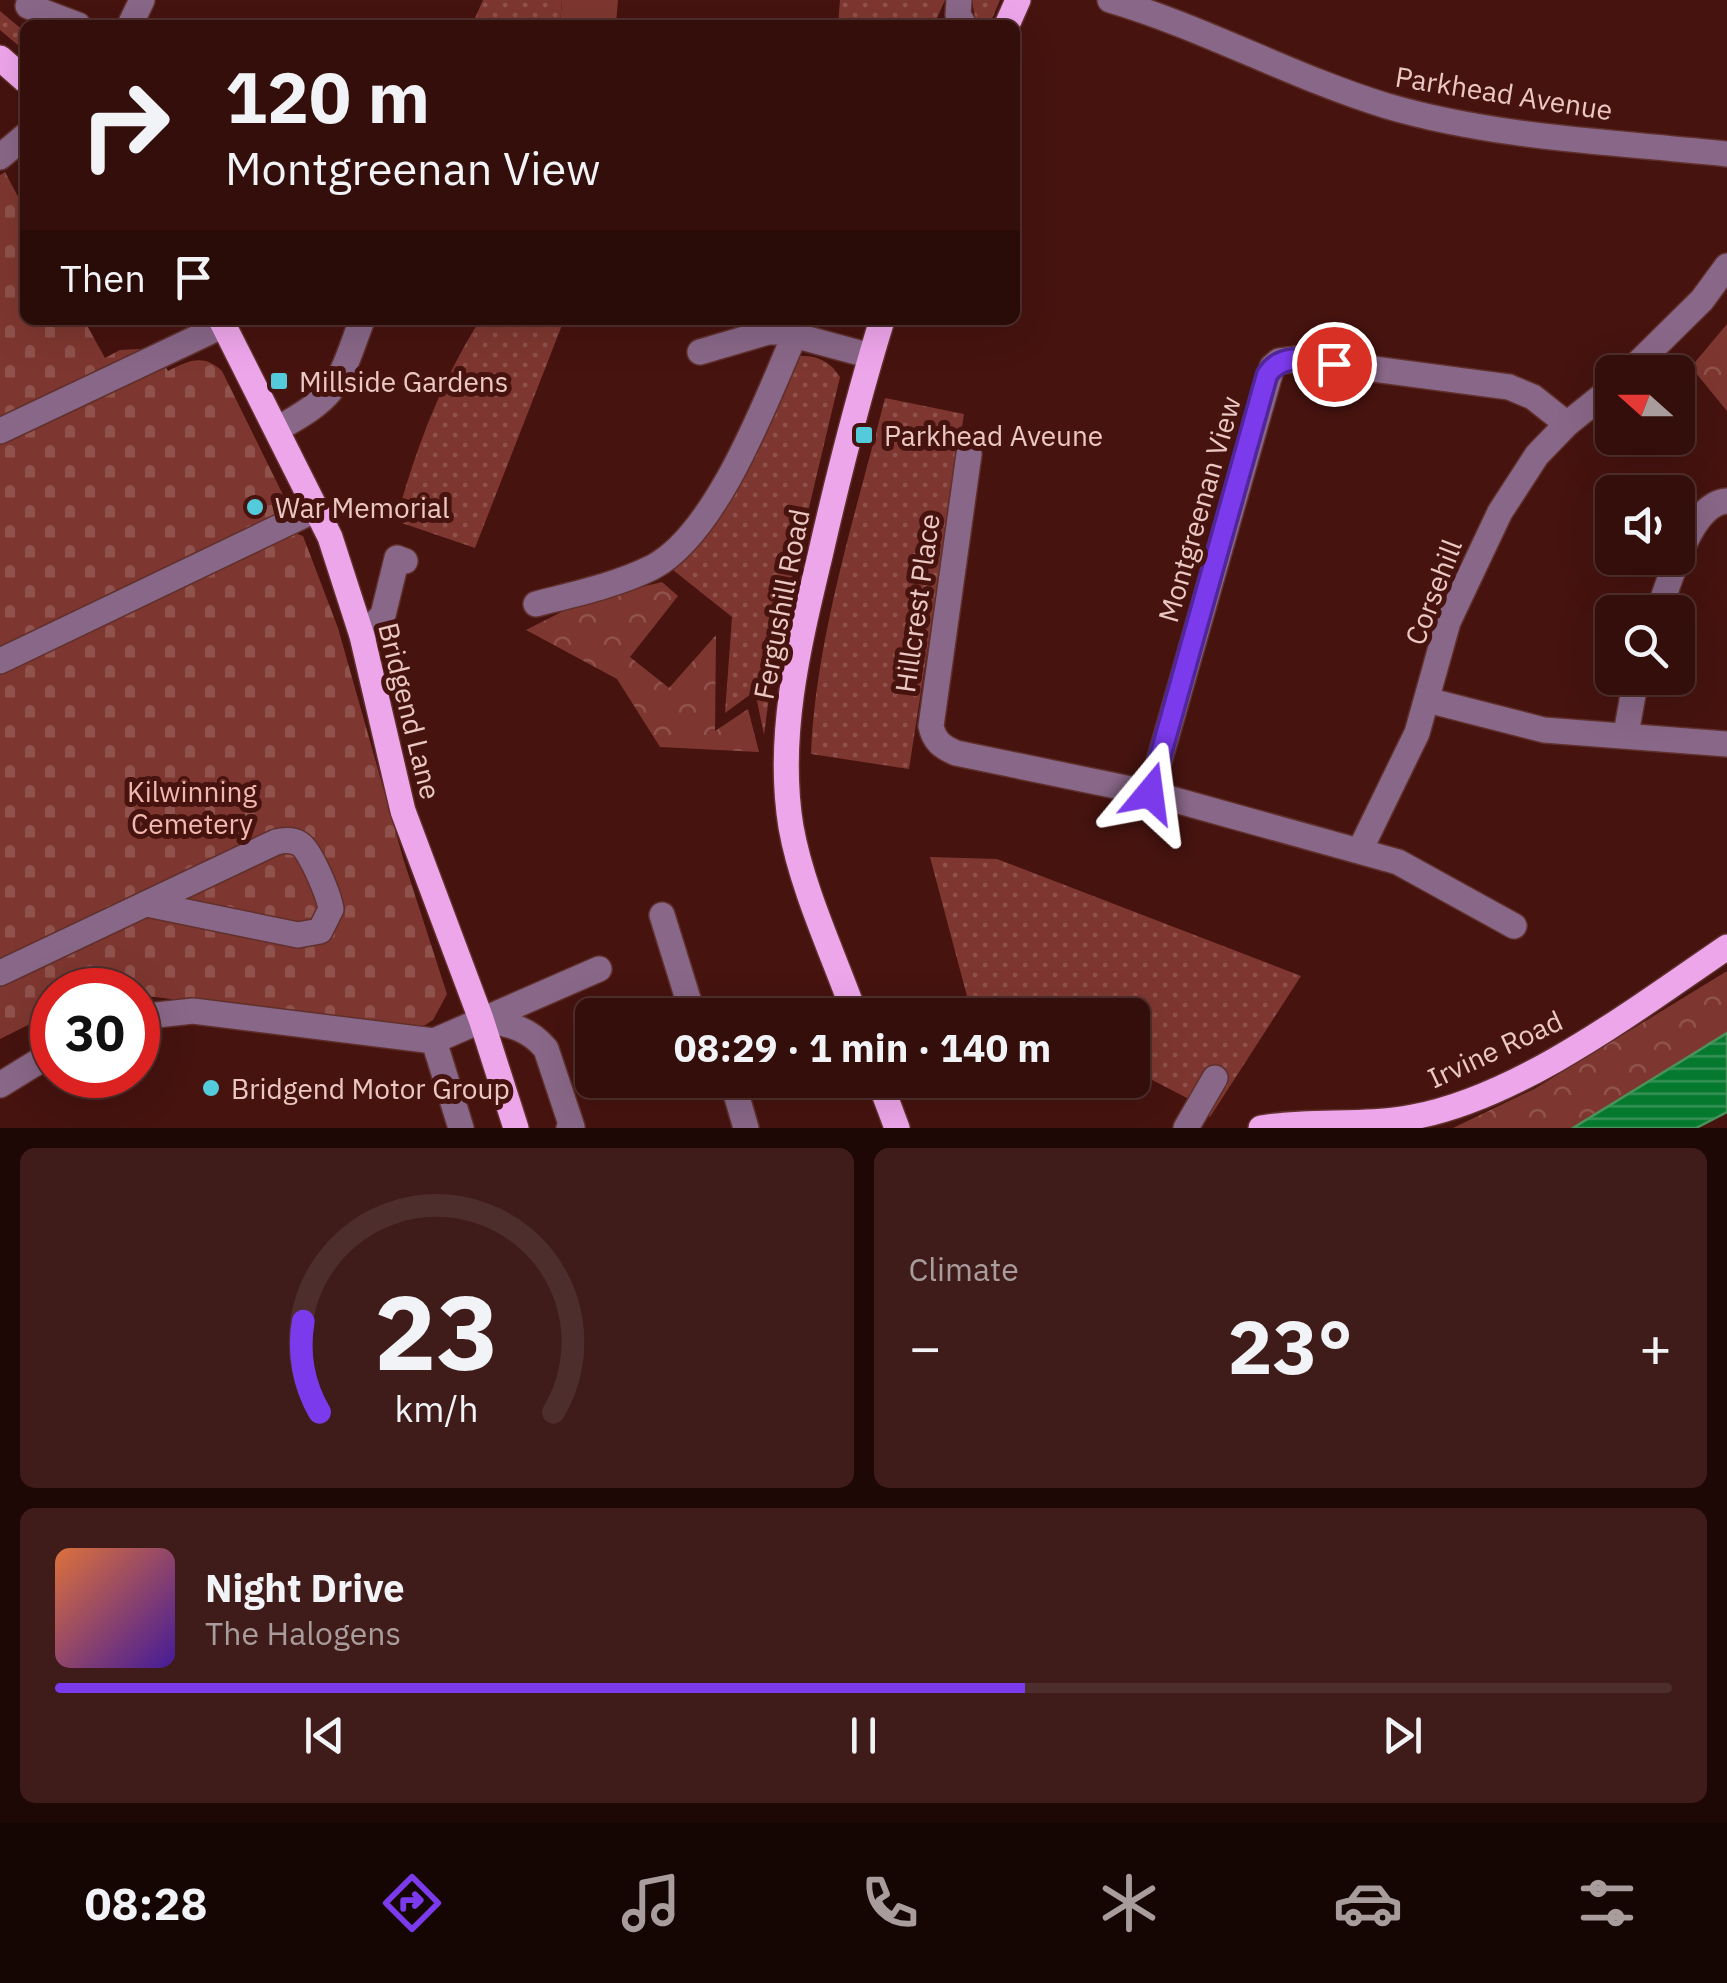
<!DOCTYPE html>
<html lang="en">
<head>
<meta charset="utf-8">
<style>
  :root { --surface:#340e0b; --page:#3f1c19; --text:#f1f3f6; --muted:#a99c9d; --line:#4e2e2c; --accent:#7c3aed }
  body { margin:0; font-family:"IBM Plex Sans",sans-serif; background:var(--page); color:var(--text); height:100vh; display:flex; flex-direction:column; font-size:38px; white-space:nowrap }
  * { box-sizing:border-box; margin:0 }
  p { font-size:32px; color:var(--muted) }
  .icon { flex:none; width:55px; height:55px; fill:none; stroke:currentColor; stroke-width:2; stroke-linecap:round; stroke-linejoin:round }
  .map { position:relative; height:1128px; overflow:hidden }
  .side { display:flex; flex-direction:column; gap:20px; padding:20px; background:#1d0806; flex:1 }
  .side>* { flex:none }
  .top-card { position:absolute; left:20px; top:20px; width:1000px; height:305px; border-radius:15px; box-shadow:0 10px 40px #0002,0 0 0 2px var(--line); background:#340e0b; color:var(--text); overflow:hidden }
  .needle { width:65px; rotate:291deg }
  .fabs { position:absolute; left:1595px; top:355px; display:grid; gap:20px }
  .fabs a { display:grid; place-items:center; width:100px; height:100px; border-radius:15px; background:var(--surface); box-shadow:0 10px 40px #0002,0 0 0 2px var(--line); font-size:50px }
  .speed { position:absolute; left:30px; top:968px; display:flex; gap:20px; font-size:50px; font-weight:700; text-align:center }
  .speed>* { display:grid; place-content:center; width:130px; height:130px; border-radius:50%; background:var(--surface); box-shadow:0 10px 40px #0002,0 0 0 2px var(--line); line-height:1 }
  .speed .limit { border:15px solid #d22; background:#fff; color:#111 }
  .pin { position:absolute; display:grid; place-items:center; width:85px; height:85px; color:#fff; margin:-42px; border:5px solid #fff; border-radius:50%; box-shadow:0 2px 10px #0007 }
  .me { position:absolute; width:110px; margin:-55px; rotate:16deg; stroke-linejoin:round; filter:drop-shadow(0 0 8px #0008) }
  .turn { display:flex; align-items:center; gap:35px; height:210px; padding:0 40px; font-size:45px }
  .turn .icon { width:130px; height:130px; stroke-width:2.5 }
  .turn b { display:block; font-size:70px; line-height:85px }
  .then { display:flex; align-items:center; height:95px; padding:0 40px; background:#0003; gap:20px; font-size:38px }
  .big { font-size:75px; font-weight:700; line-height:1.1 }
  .side .widget { flex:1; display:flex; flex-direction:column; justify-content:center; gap:15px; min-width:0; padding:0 35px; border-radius:15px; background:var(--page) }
  .side .dial { align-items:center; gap:0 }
  .dial svg { height:260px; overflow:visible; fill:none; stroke:var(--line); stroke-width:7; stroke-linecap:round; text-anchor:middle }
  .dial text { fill:var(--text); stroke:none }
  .song { display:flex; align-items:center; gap:30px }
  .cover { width:120px; height:120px; border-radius:15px; background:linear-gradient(135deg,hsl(20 70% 55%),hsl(260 70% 35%)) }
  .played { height:10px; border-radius:5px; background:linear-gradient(90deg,var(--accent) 60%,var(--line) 60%) }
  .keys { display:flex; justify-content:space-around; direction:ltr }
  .heat { display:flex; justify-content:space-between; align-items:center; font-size:55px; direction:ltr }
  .side .tiles { flex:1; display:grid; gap:20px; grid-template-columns:1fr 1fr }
  .widget:last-child { grid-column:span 2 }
  .trip { position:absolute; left:575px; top:998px; width:575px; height:100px; border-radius:15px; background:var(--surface); box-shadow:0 10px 40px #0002,0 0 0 2px var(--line); font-weight:700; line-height:100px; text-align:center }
  .tab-bar { display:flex; height:160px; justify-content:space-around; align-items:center; background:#150604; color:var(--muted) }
  .tab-bar .icon { width:70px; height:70px }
  .tab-bar .on { color:var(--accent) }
  .tab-bar b { font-size:45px; color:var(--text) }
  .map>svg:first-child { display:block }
  .grass { fill:url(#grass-dots) }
  .forest { fill:url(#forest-crowns) }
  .cemetery { fill:url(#cemetery-stones) }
  .pitch { fill:#7e3730 }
  .water { fill:url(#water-rules); stroke:#4a915b; stroke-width:2.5 }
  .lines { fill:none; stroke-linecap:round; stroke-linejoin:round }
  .minor-casing { stroke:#60302c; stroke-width:28 }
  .major-casing { stroke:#60302c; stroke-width:28 }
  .minor { stroke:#896788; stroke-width:25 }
  .major { stroke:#eea6eb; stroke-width:25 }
  .route-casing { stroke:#51269a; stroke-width:25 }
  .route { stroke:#7c3aed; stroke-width:18 }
  .poi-dot { fill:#53cbdb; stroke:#46130f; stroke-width:4 }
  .labels { text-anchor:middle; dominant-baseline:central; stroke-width:10; stroke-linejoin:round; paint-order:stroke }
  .street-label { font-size:28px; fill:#ebc8c3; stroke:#46130f }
  .poi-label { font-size:28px; fill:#ebc8c3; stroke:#46130f; text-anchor:start }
  .park-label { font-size:28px; fill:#f2b7af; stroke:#46130f }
</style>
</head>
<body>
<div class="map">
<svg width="1727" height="1128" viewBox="0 0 1727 1128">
  <defs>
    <pattern id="grass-dots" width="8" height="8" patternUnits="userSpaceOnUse" patternTransform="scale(2.5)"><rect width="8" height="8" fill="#7e3730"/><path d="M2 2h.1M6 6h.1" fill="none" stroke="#90524c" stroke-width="1.8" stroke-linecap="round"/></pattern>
    <pattern id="forest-crowns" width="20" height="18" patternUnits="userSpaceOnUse" patternTransform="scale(2.5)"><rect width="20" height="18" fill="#7e3730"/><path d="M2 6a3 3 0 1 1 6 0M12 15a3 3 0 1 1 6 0" fill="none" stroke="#90524c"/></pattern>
    <pattern id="cemetery-stones" width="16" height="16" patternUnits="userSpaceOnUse" patternTransform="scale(2.5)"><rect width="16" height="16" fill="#7e3730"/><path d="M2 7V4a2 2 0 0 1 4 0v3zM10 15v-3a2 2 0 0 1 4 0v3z" fill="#90524c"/></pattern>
    <pattern id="water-rules" width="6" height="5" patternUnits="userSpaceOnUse" patternTransform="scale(2.5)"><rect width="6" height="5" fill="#057a2f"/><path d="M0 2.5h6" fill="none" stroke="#369155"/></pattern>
  </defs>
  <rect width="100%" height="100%" fill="#46130f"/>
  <g class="grass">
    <polygon points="483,0 562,0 560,25 472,25"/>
    <polygon points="840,0 945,0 934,25 838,25"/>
    <polygon points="972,0 1000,0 991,21 981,22 975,18"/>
    <polygon points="0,11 25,32 25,51 0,30"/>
    <path d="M480 320H564L475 548 396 521C415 450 441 382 480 320Z"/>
    <path d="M800 356C817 355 831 362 840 377L775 651 764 735 755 691 725 713 732 617 673 570 720 516 761 434 790 366Z"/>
    <path d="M885 398 964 414 909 769 811 754C816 636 856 513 885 398Z"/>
    <polygon points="930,857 997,859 1301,976 1210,1117 1187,1098 1133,1070 1132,1015 972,1015"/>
  </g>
  <g class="forest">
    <polygon points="1727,324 1727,411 1691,367"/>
    <polygon points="662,582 678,596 630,657 669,688 716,635 715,731 748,709 759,752 660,747 617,679 526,630 583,601"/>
    <polygon points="1727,971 1727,1033 1573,1128 1453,1128 1536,1088"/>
  </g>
  <path class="cemetery" d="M5 172 25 210V320H84L105 358 120 350 155 348 168 371C188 361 203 353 222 371L287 503 295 533 303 536 338 628 403 858 447 994 433 1020 419 1029 138 995V990H52V1013L0 1039V175Z"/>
  <polygon class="pitch" points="562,0 618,0 616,25 560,25"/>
  <polygon class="water" points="1727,1033 1727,1112 1696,1128 1573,1128"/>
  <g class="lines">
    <g class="minor-casing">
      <g id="minor">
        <polyline points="959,0 958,15 964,25"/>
        <path d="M1110 0C1205 28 1292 77 1387 106 1496 138 1614 142 1727 154"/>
        <polyline points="28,6 78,25"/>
        <polyline points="130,25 142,0"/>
        <polyline points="0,157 25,136"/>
        <polyline points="700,352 768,332 782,332 871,356"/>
        <polyline points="1629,372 1702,300 1727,266"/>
        <path d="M277 429C340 395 338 384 362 320"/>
        <polyline points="0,431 224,325"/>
        <path d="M969 454 931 726C934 741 942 747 956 753L1150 793 1398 862 1514 926"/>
        <path d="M536 604C575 594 617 585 653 567 717 533 767 399 795 334"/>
        <path d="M1658 612C1670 582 1690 503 1727 501"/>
        <polyline points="362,636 383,615 397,558 405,561"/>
        <polyline points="0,661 317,509"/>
        <polyline points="1427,700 1544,730 1727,744"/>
        <polyline points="1626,734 1636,678"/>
        <polyline points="1150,793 1272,367 1279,361 1298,359 1509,387 1533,397 1567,424"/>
        <polyline points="1360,850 1417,733 1448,622 1500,512 1537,455 1567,424 1612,388"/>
        <polyline points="662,915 693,1015"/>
        <path d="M0 973 276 842C284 840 292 839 300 844 311 851 329 896 331 909L320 931 298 935 147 904"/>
        <polyline points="823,1015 852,1005"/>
        <polyline points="138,1017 193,1011 434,1041 599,969"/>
        <path d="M481 1019C507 1024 528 1027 546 1049L572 1127 569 1128"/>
        <polyline points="434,1041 461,1128"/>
        <polyline points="732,1080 746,1128"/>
        <polyline points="0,1085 52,1053"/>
        <polyline points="1186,1128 1215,1078"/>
      </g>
    </g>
    <g class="major-casing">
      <g id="major">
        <polyline points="1007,25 1018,0"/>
        <polyline points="0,58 25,80"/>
        <polyline points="221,320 330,537 362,636 403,811 481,1019 516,1128"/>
        <path d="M855 1015C834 956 802 889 791 827 776 736 799 644 820 556 838 477 858 398 882 320"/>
        <polyline points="879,1080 897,1128"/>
        <path d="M1261 1128C1311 1119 1364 1127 1413 1117 1521 1097 1637 1008 1727 947"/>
      </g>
    </g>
    <use href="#minor" class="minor"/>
    <use href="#major" class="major"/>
  </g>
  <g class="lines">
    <g class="route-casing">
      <path id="route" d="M1150 793 1267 375C1282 351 1310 361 1334 364"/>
    </g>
    <use href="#route" class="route"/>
  </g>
  <g class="poi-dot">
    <rect x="269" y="371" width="20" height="20" rx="5"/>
    <rect x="854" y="425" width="20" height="20" rx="5"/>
    <circle cx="255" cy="507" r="10"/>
    <circle cx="211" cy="1088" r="10"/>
  </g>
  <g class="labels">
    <g class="street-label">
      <text transform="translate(1504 93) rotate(9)">Parkhead Avenue</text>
      <text transform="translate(1199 509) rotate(-74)">Montgreenan View</text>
      <text transform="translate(1433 592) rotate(-69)">Corsehill</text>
      <text transform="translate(917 603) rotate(-82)">Hillcrest Place</text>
      <text transform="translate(781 604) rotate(-79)">Fergushill Road</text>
      <text transform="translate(410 711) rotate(76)">Bridgend Lane</text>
      <text transform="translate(1495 1049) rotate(-25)">Irvine Road</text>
    </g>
    <g class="poi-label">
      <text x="299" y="381">Millside Gardens</text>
      <text x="884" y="435">Parkhead Aveune</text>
      <text x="275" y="507">War Memorial</text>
      <text x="231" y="1088">Bridgend Motor Group</text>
    </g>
    <g class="park-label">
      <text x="192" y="791">Kilwinning<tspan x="192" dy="32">Cemetery</tspan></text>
    </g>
  </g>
</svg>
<div class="fabs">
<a><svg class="needle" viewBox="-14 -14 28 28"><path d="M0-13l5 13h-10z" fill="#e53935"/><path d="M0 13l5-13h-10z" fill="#a99c9d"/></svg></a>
<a><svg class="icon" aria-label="sound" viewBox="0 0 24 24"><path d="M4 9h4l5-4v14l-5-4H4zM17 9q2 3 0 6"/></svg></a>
<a><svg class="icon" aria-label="search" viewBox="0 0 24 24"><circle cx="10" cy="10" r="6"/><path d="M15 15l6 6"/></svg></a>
</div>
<div class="speed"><div class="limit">30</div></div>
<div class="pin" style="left:1334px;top:364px;background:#d93025"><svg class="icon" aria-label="arrive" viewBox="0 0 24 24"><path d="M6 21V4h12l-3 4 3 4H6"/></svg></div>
<svg class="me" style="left:1150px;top:793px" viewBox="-20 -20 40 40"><path d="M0-17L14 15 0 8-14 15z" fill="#7c3aed" stroke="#fff" stroke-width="4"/></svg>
<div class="trip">08:29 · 1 min · 140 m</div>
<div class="top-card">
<div class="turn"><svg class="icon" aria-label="right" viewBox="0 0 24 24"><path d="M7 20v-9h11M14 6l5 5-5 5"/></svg><div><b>120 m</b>Montgreenan View</div></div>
<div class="then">Then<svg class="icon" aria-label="arrive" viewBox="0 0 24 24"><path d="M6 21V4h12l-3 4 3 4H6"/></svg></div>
</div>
</div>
<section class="side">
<div class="tiles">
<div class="widget dial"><svg viewBox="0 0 100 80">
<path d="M14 69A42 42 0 1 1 86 69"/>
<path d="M14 69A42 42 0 0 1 9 41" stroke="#7c3aed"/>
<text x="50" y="56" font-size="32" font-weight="700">23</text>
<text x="50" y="72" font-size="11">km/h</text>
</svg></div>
<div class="widget"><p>Climate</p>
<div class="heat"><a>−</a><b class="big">23°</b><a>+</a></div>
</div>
<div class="widget">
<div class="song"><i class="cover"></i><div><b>Night Drive</b><p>The Halogens</p></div></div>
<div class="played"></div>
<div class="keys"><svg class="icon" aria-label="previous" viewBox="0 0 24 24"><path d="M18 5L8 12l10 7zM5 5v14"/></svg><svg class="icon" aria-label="pause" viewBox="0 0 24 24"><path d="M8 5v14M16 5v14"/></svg><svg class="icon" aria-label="next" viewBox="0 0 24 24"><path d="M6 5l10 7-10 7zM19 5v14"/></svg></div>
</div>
</div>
</section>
<nav class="tab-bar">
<b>08:28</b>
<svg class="icon on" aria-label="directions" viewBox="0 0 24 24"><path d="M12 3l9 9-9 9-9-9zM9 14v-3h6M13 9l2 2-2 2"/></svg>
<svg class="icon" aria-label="music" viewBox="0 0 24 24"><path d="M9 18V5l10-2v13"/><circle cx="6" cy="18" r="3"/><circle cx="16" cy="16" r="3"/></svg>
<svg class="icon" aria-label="phone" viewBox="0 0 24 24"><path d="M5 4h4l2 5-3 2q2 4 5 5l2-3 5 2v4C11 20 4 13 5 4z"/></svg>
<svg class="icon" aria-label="climate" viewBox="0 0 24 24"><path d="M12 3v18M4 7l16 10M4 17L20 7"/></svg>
<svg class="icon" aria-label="car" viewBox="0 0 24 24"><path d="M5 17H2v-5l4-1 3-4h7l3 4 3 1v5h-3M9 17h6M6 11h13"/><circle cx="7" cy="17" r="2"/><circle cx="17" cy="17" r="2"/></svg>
<svg class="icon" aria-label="filters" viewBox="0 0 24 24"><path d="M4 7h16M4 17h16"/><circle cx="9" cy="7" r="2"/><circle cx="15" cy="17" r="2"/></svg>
</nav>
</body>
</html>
